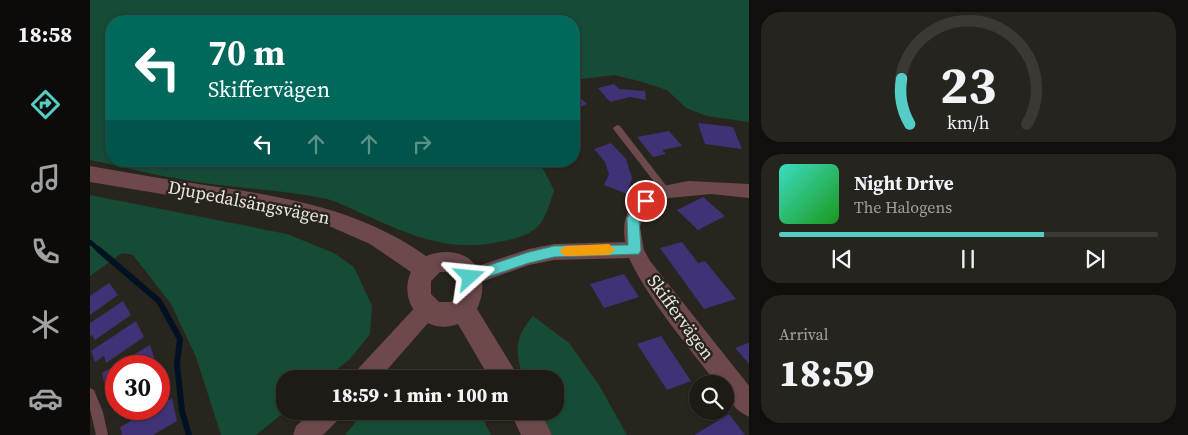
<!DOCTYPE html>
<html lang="en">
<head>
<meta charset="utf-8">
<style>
  :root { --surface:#1e1b16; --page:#26241f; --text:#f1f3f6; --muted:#a1a1a1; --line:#3c3935; --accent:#54cdc7 }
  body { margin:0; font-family:"Source Serif 4",serif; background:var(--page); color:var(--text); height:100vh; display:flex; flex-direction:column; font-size:19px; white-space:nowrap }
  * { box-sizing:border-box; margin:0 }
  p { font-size:16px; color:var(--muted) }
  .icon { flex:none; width:28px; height:28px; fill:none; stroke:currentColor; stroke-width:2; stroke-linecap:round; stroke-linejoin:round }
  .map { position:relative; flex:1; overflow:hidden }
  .details { display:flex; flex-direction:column; gap:12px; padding:12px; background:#100f0c; width:439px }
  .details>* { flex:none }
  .hud { position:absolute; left:15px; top:15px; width:475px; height:152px; border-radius:20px; box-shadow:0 1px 4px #0004,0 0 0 1px var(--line); background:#00695c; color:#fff; overflow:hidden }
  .buttons { position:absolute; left:599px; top:375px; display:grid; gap:10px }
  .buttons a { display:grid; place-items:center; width:45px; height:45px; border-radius:50%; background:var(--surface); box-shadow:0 1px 4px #0004,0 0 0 1px var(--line); font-size:25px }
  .speed { position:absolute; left:15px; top:355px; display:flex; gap:10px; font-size:25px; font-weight:700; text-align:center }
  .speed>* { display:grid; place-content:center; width:65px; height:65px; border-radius:50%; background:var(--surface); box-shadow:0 1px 4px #0004,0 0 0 1px var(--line); line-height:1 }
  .speed .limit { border:8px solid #d22; background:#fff; color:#111 }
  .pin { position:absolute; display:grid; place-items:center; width:42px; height:42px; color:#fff; margin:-21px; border:2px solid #fff; border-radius:50%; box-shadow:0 1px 5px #0007 }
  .me { position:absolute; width:55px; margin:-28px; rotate:72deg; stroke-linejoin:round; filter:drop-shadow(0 0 4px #0008) }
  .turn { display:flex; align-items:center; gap:18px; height:105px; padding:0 20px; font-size:22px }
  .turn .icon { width:65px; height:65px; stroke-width:2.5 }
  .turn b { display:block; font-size:35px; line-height:42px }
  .lanes { display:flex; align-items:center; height:48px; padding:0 20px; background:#0003; justify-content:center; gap:25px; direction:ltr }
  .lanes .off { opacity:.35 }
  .big { font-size:38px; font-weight:800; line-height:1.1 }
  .details .widget { flex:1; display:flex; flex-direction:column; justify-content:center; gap:8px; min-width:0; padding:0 18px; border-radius:20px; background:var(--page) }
  .details .dial { align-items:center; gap:0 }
  .dial svg { height:130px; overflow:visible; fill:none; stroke:var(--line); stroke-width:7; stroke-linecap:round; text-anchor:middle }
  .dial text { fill:var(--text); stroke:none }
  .song { display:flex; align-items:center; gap:15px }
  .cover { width:60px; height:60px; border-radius:8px; background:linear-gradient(135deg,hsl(170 70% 55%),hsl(120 70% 35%)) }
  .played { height:5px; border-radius:2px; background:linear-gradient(90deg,var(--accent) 70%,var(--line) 70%) }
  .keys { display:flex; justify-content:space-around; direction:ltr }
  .trip { position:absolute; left:186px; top:370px; width:288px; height:50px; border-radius:20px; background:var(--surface); box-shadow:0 1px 4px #0004,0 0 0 1px var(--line); font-weight:800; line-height:50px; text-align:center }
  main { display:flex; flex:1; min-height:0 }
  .tabs { display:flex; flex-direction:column; width:90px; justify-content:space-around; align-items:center; background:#0c0b09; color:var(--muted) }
  .tabs .icon { width:35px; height:35px }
  .tabs .selected { color:var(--accent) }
  .tabs b { font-size:22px; color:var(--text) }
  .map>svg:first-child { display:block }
  .green { fill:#164c35 }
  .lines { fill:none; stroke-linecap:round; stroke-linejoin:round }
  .stream-far1 { stroke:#001221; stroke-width:4.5 }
  .stream { stroke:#001221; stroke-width:6 }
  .building { fill:#413276 }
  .service { fill:#6d494c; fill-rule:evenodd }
  .minor { fill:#6d494c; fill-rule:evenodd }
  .tertiary { fill:#6d494c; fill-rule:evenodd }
  .route { fill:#54cdc7; stroke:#378581 }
  .slow { fill:#f59e0b }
  .labels { text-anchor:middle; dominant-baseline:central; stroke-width:5; stroke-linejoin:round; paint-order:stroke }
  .street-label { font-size:18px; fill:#ebe8e4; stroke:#28241e }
</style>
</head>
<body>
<main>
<nav class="tabs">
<b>18:58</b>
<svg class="icon selected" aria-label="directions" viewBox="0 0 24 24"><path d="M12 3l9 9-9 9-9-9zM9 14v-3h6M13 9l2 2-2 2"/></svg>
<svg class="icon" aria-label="music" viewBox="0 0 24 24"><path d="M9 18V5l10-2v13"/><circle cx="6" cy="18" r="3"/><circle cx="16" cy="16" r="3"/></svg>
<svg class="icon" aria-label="phone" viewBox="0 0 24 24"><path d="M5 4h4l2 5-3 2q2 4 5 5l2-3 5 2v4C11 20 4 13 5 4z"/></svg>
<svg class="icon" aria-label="climate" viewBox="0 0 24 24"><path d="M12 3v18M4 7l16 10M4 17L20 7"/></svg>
<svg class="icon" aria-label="car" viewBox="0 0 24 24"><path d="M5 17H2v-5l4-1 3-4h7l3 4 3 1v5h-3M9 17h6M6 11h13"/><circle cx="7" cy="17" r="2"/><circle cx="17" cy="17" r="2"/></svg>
</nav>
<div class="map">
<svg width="660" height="435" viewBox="0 0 660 435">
  <rect width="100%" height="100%" fill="#28241e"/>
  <g class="green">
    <path d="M0 0H659V122L617 116 596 108 577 90 549 81 524 75 484 80V21H21V161H449L464 190C453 228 448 234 409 242 356 253 318 234 271 213 259 208 245 200 232 198 185 189 136 188 89 179 59 174 30 166 0 160Z"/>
    <polygon points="0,195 197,234 244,253 264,267 282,306 280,334 260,359 235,379 195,379 196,411 166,435 131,435 106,357 81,304 43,255 32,253 0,276"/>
    <path d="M443 316 479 343 509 385 537 435H462L449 411H465V379H433C426 350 423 340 443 316Z"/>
    <polygon points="275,411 389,411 401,435 255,435"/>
  </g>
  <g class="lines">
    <polyline class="stream-far1" points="0,242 9,250"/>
    <polyline class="stream" points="8,249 69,301 90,339 87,364 92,411 99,435"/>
  </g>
  <g class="building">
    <polygon points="524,84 529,89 555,91 556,100 540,97 520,102 508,88"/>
    <polygon points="484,92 497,104 492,106 487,114 487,119 484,119"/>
    <polygon points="608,123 643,127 652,149 615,144"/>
    <polygon points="579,131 592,146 572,150 576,154 563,157 547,137"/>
    <polygon points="521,143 536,159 542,178 537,194 514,185 519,174 515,162 504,149"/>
    <polygon points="613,197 635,216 608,230 587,210"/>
    <polygon points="592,242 608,263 615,261 646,299 614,309 570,248"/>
    <polygon points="534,274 549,297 514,308 500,284"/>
    <polygon points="19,283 28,295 0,315 0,296"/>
    <polygon points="33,301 41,315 5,340 2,335 0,336 0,323"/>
    <polygon points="46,321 54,337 16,363 14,356 5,362 1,351"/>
    <polygon points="571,336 601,381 577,390 547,344"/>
    <polygon points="660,342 660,365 645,348"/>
    <polygon points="60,345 66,363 61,366 26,366 26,384 25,380 15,386 12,373"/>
    <polygon points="71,371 77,391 69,396 69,372"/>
    <polygon points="82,398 87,421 63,435 32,435 30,427 63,409 69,409 69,406"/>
    <polygon points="639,414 655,435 604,435"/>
  </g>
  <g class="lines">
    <g class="service">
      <polygon points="527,125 530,126 578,188 579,190 578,192 572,192 524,130 523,128"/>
      <polygon points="0,388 4,390 13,412 18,435 6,435 0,409"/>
    </g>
    <g class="minor">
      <path d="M599 181 660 184V198L621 194 579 198 566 203 554 214 550 227 554 250 560 261 660 387V417C646 412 635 398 635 384H627C599 348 558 299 539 258L464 260 439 265 380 286 373 283 370 277 373 271 439 249 464 244 535 242C528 197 562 187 599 181Z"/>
      <polygon points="338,298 345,301 348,308 345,315 289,379 263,379 266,371 331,301"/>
      <polygon points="223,411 253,411 249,419 233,435 203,435 206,426"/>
    </g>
    <g class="tertiary">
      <path d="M0 166C40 173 80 180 121 186 197 197 272 210 336 256 375 241 405 270 387 309L430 379H400L368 324C335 337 307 302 321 272L280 244 239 226 191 214 0 182ZM350 272H360L369 281V294L361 302H349L341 294V281Z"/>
      <polygon points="420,411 450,411 462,435 431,435"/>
    </g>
  </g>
  <polygon class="route" points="556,196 562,201 549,219 551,250 549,254 464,257 439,263 380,283 376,281 374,277 376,273 439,252 464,246 538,245 537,218 552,197"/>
  <polygon class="slow" points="519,244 525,250 519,255 475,256 469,251 475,246"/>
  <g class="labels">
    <g class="street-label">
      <text transform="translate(159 202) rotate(11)">Djupedalsängsvägen</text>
      <text transform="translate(591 317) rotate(54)">Skiffervägen</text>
    </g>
  </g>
</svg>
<div class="buttons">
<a><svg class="icon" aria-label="search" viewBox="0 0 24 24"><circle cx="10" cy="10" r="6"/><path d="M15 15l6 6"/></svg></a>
</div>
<div class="speed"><div class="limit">30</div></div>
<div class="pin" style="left:556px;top:201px;background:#d93025"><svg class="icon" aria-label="arrive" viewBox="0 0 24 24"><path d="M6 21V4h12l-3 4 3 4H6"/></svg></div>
<svg class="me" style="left:380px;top:277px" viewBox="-20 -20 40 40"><path d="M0-17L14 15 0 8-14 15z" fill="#54cdc7" stroke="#fff" stroke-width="4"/></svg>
<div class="trip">18:59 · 1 min · 100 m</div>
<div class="hud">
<div class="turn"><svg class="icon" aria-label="left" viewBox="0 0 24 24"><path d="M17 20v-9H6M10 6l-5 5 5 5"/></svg><div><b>70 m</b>Skiffervägen</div></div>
<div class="lanes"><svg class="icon" aria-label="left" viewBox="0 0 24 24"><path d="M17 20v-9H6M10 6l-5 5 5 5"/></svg><svg class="icon off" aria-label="ahead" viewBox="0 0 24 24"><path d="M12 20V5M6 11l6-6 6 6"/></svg><svg class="icon off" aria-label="ahead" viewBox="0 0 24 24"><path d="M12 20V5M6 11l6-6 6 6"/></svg><svg class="icon off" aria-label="right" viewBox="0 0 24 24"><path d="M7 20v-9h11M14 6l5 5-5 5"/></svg></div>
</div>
</div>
<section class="details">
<div class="widget dial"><svg viewBox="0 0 100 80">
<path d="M14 69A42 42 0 1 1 86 69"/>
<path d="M14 69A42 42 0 0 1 9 41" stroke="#54cdc7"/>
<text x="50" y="56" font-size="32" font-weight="700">23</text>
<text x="50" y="72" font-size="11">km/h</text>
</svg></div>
<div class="widget">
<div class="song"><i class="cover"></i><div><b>Night Drive</b><p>The Halogens</p></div></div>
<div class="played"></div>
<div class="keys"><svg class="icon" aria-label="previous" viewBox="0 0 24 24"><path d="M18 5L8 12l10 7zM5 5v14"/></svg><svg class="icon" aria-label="pause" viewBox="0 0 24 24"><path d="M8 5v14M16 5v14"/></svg><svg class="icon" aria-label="next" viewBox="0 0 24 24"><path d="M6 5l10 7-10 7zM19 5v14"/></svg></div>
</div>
<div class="widget"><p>Arrival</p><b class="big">18:59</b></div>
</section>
</main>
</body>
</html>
